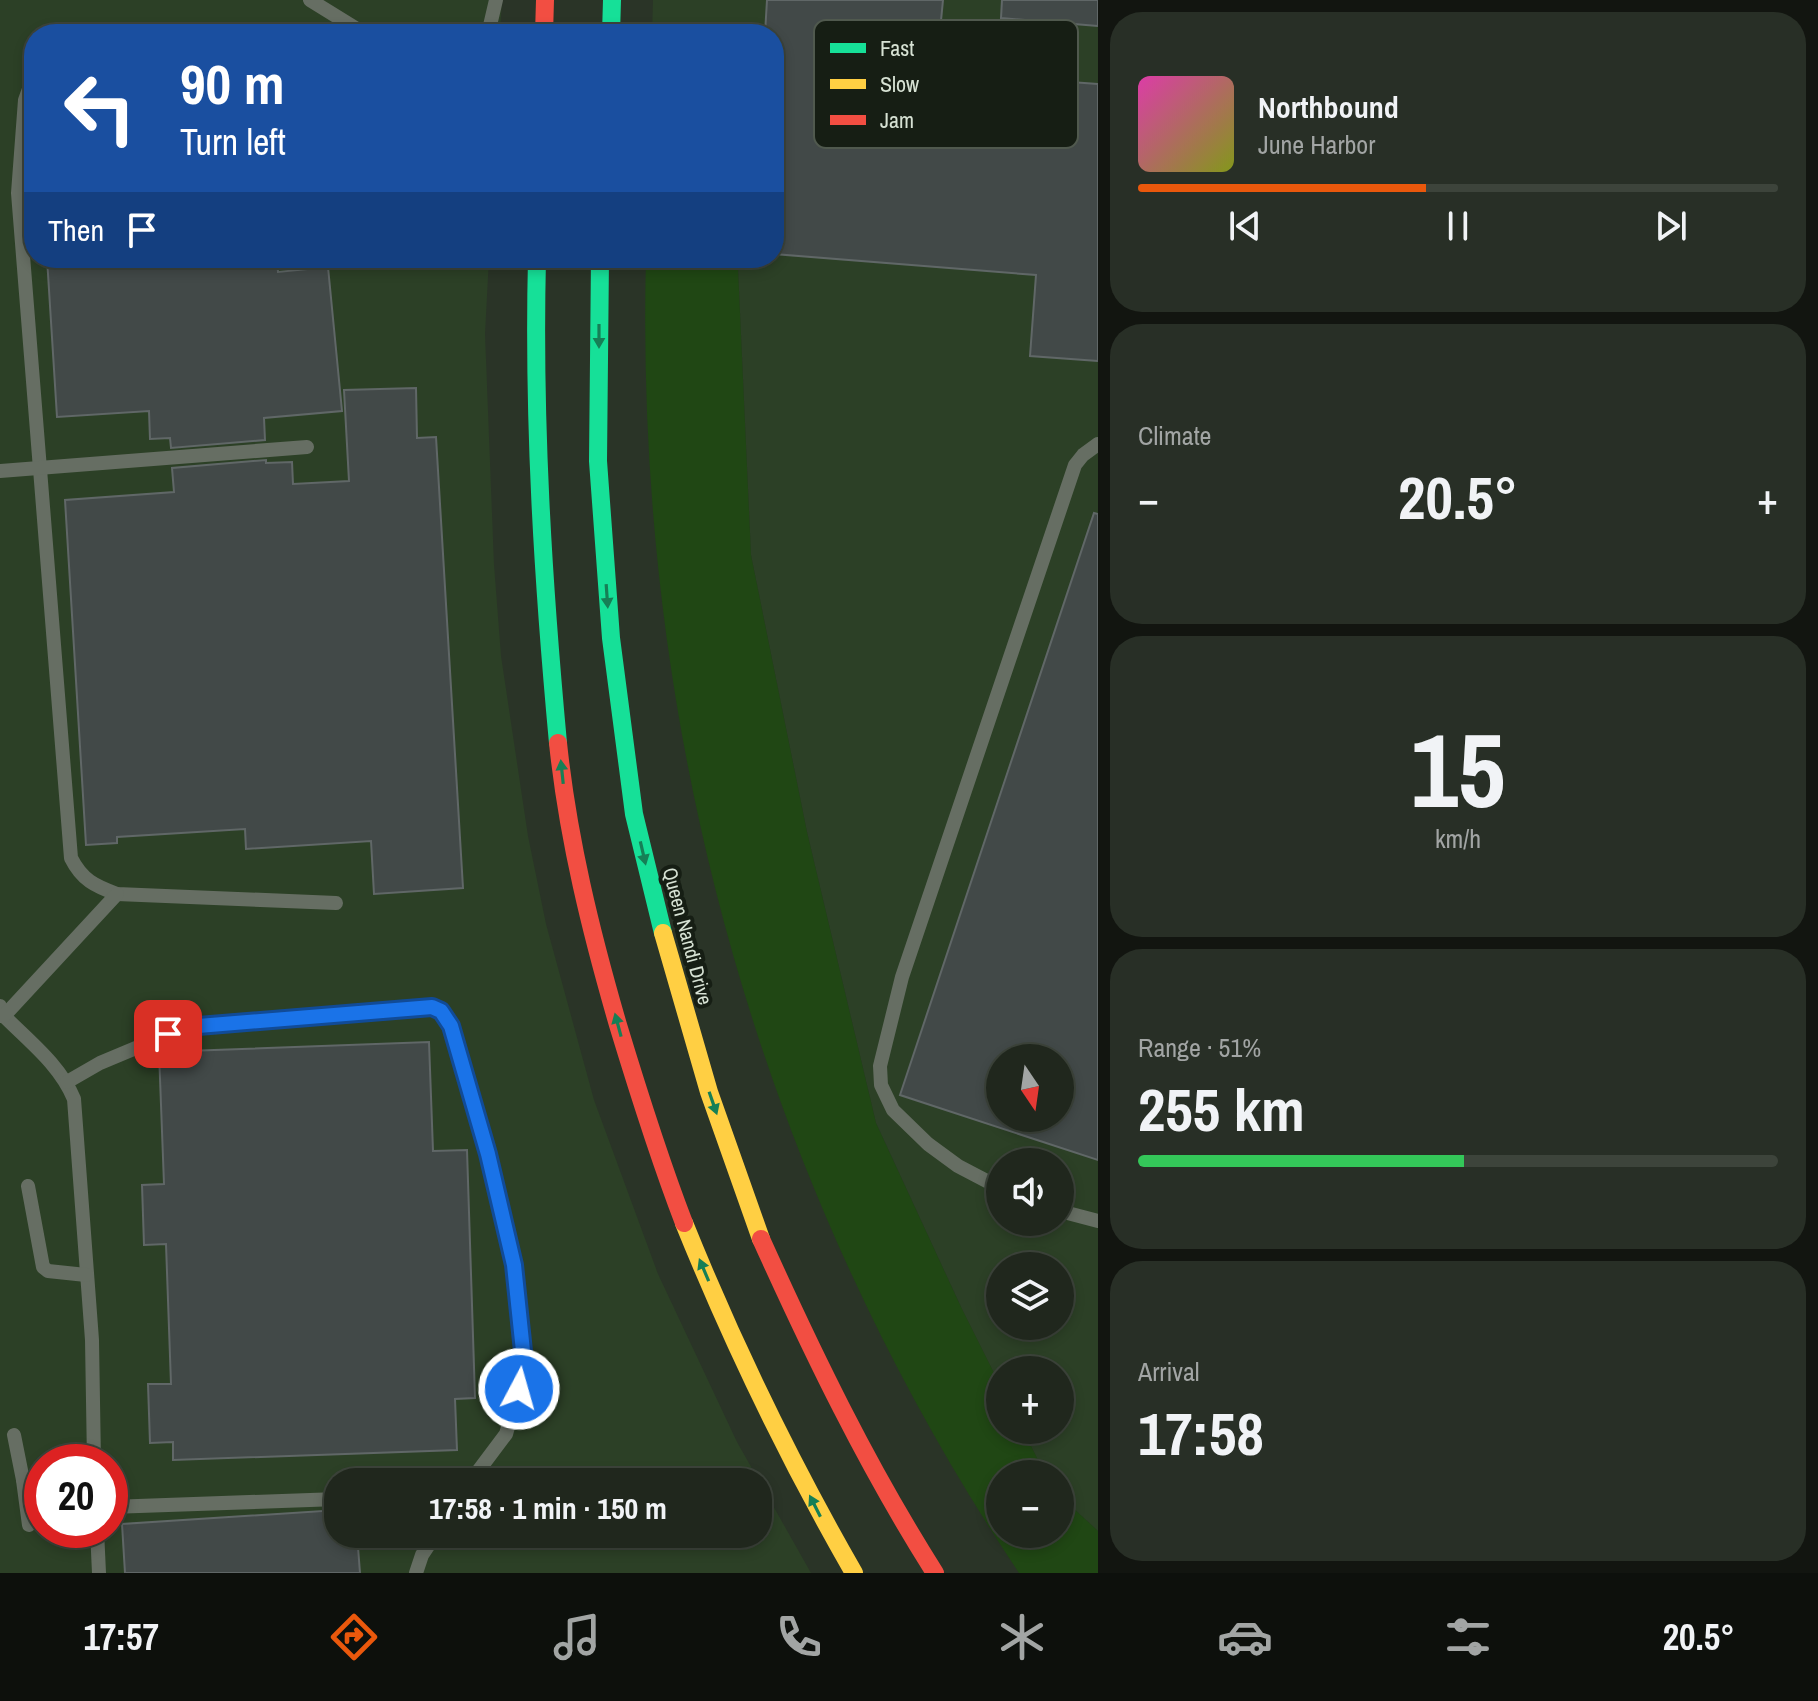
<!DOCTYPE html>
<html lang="en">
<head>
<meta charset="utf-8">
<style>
  :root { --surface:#20271d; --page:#282f26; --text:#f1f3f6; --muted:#a2a5a4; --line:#3d443b; --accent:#ea580c }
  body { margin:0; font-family:"Archivo Narrow",sans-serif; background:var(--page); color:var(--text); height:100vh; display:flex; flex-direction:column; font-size:30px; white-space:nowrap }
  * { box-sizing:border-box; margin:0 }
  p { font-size:26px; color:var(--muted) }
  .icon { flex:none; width:44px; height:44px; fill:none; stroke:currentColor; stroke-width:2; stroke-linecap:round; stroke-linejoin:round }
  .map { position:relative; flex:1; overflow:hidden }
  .sheet { display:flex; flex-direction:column; gap:12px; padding:12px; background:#121510; width:720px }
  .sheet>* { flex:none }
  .guide { position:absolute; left:24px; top:24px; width:760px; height:244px; border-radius:32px; box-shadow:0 4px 12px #0003,0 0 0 2px var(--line); background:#1a4fa0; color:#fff; overflow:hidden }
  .needle { width:52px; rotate:167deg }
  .buttons { position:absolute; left:986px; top:1044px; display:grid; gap:16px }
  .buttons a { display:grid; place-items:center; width:88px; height:88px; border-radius:50%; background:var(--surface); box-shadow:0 4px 12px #0003,0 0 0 2px var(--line); font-size:40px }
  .speed { position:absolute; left:24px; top:1444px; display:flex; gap:16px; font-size:40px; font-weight:700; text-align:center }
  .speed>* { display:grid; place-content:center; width:104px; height:104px; border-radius:50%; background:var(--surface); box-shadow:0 4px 12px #0003,0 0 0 2px var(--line); line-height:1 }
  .speed .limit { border:12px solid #d22; background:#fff; color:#111 }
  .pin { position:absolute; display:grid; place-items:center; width:68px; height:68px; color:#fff; margin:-34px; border-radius:16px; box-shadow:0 4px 12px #0006 }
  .me { position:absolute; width:88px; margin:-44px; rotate:6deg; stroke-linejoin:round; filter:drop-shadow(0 0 6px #0008) }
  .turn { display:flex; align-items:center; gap:28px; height:168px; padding:0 24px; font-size:36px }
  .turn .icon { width:104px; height:104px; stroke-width:2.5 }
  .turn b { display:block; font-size:56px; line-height:68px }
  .then { display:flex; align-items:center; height:76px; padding:0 24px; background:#0003; gap:16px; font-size:30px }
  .big { font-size:60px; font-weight:800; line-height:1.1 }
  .sheet .widget { flex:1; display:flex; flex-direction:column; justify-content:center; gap:12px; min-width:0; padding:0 28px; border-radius:32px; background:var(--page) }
  .sheet .dial { align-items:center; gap:0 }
  .dial b { font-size:104px; line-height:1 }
  .song { display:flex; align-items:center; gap:24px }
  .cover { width:96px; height:96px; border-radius:12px; background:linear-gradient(135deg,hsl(320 70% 55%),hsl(70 70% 35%)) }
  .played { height:8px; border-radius:4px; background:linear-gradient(90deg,var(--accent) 45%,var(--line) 45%) }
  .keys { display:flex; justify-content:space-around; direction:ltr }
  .heat { display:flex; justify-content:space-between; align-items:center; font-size:44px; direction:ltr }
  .charge { height:12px; border-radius:6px; background:linear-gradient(90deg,#34c759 51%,var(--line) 0) }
  .trip { position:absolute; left:324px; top:1468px; width:448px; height:80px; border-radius:32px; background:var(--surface); box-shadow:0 4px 12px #0003,0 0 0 2px var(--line); font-weight:800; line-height:80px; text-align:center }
  .menu { display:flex; height:128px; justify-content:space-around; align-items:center; background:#0d100c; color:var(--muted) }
  .menu .icon { width:56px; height:56px }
  .menu .current { color:var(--accent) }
  .menu b { font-size:36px; color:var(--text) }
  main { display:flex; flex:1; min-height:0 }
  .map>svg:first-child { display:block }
  .built { fill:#2c4026; fill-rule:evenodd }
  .green { fill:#204714 }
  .building { fill:#424948; stroke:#606767; stroke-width:2; fill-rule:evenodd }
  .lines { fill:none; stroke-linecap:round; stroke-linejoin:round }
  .lane { stroke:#666e63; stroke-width:14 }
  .fast { stroke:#16e098; stroke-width:18 }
  .slow { stroke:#ffcf43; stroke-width:18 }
  .jam { stroke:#f24e42; stroke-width:18 }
  .oneway { fill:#167f56 }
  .route-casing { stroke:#114b97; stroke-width:20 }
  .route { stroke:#1a73e8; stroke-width:14 }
  .labels { text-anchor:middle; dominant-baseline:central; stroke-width:8; stroke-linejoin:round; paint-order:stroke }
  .street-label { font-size:20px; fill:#d7e2d4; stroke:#161e14 }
  .key { fill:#161e14; stroke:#50594e; stroke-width:2 }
  .key-label { font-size:22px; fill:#d7e2d4 }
</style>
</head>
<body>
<main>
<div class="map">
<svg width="1098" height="1573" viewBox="0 0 1098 1573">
  <rect width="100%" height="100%" fill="#2a3427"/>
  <g class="built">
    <path d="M0 0H502L500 34H34V258H489L485 334 494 565 501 656 528 836 546 924 594 1100 658 1274 737 1442 811 1573H0ZM42 1462H110V1530H42ZM338 1482H758V1534H338Z"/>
    <path d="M653 0H1098V1531L1060 1496V1474H1045L1023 1430H1060V1370H1000V1385L961 1307 876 1123 807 832 751 555 738 269 647 258H774V34H652ZM1000 1058H1060V1118H1000ZM1000 1162H1060V1222H1000ZM1000 1266H1060V1326H1000Z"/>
  </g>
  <path class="green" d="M646 258 738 269 751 555 807 832 876 1123 961 1307 1000 1385V1430H1023L1045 1474H1000V1534H1060V1496L1098 1531V1573H1019C758 1183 634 725 646 258Z"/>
  <g class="building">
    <polygon points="767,0 943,0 936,72 1098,84 1098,361 1030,356 1036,275 774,254 774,34 765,34"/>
    <polygon points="1002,0 1098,0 1098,26 1001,18"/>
    <polygon points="47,258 277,258 278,272 328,267 342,411 264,418 265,440 171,448 170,438 150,439 149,411 57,417"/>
    <polygon points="416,388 417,438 436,437 463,888 374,894 371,841 246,849 245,829 117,837 117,843 86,845 65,500 174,492 172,468 266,460 266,463 292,462 293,484 349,481 344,390"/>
    <path d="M1094 513 1098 514V1160L900 1095ZM1000 1058H1060V1118H1000Z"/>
    <polygon points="429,1042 433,1151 467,1150 475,1398 455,1399 457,1450 173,1460 173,1442 150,1443 148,1384 171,1384 166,1244 144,1245 142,1185 164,1184 159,1052"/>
    <polygon points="338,1510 338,1534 357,1534 360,1573 125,1573 122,1524"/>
  </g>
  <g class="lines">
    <g class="lane">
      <polyline points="310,0 365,34"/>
      <polyline points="488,34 496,0"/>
      <path d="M34 75 25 100 18 193 71 858C82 880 95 886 117 894L336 903"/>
      <polyline points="0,471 307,447"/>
      <path d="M0 1006 4 1016C30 1042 60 1065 74 1099L92 1340 94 1462"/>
      <polyline points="0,1016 4,1016 117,894"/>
      <polyline points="67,1082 100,1063 186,1027 432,1007 441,1011 451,1026 488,1154 514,1265 523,1351 519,1389 506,1434 470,1482"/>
      <polyline points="28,1186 43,1267 48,1271 86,1275"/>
      <polyline points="1000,1188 958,1166 928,1144 893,1110 881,1085 880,1066 902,977 1075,465 1083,455 1098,444"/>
      <polyline points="1060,1211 1098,1221"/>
      <polyline points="14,1435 23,1480"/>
      <polyline points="110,1507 338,1499"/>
      <polyline points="29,1525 23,1480 42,1478"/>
      <polyline points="97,1530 99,1573"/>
      <polyline points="416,1573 422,1555 436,1534"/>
    </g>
    <g class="fast">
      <polyline points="611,34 612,0"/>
      <path d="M537 258C533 421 543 581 558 743"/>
      <polyline points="600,258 598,461 611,638 634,814 663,933"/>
    </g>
    <g class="slow">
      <polyline points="663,933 709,1092 761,1239"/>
      <path d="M684 1223C733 1344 789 1460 854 1573"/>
    </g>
    <g class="jam">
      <polyline points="544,34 545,0"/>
      <path d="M558 743C568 839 591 932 618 1025 638 1091 659 1158 684 1223"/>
      <path d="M761 1239C813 1354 867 1466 935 1573"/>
    </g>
  </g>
  <defs><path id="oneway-solid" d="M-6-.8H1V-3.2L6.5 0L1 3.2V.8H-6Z" transform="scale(2)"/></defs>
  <g class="oneway">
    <use href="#oneway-solid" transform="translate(599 336) rotate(90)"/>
    <use href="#oneway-solid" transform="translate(607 596) rotate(86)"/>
    <use href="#oneway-solid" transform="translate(562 772) rotate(-96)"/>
    <use href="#oneway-solid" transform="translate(643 853) rotate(77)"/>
    <use href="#oneway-solid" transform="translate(618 1025) rotate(-105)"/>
    <use href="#oneway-solid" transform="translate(713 1103) rotate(71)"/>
    <use href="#oneway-solid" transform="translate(704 1270) rotate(-113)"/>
    <use href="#oneway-solid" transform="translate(815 1506) rotate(-117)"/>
  </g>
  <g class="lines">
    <g class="route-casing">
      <polyline id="route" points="168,1034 186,1027 432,1007 441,1011 451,1026 488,1154 514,1265 523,1351 519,1389"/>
    </g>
    <use href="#route" class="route"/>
  </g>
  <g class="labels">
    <g class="street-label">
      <text transform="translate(688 936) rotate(75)">Queen Nandi Drive</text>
    </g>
  </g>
  <rect x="814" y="20" width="264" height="128" rx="12" class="key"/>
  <rect x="830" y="43" width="36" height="10" fill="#16e098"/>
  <rect x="830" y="79" width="36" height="10" fill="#ffcf43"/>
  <rect x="830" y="115" width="36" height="10" fill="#f24e42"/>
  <g class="key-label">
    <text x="880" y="56">Fast</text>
    <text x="880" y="92">Slow</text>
    <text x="880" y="128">Jam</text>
  </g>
</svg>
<div class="buttons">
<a><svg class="needle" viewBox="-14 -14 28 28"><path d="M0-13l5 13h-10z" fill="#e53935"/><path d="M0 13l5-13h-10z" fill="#a2a5a4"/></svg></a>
<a><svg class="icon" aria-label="sound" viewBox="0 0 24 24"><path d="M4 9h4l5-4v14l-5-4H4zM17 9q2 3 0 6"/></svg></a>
<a><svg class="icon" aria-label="layers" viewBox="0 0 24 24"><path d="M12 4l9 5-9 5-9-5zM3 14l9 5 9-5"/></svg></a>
<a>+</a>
<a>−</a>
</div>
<div class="speed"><div class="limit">20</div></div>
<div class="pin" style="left:168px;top:1034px;background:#d93025"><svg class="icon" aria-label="arrive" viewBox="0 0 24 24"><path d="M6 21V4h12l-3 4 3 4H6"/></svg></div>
<svg class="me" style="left:519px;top:1389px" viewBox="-20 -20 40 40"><circle r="17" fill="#1a73e8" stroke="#fff" stroke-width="3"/><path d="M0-11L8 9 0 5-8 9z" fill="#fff"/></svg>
<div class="trip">17:58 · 1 min · 150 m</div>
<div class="guide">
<div class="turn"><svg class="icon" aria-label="left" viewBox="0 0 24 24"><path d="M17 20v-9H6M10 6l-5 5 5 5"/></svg><div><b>90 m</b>Turn left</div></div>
<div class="then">Then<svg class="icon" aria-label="arrive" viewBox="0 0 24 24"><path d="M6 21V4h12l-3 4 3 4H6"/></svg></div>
</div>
</div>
<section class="sheet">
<div class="widget">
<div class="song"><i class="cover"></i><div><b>Northbound</b><p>June Harbor</p></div></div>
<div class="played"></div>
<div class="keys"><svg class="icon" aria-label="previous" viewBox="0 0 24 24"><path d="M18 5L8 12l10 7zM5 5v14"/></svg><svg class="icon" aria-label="pause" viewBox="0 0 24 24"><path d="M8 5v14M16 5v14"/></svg><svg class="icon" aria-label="next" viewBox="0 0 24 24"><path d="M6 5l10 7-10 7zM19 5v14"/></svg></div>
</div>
<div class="widget"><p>Climate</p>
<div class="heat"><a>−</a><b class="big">20.5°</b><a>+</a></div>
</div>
<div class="widget dial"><b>15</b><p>km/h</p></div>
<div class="widget"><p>Range · 51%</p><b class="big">255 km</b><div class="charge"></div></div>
<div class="widget"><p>Arrival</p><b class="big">17:58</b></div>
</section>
</main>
<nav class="menu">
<b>17:57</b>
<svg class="icon current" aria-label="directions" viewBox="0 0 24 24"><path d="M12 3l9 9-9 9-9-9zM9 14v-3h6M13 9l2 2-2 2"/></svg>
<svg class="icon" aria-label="music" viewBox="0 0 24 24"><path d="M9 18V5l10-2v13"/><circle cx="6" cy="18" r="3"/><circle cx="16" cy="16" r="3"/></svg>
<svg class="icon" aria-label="phone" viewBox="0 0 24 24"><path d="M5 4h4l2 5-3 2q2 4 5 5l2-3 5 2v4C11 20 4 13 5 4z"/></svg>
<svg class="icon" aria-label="climate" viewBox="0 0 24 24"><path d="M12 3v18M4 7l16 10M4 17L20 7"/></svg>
<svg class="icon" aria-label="car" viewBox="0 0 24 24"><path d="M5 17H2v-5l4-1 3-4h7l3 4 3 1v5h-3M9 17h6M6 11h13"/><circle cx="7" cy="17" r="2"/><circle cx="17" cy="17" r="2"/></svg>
<svg class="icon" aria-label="filters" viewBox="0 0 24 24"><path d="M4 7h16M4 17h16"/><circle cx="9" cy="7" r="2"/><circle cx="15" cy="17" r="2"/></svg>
<b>20.5°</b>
</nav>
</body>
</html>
